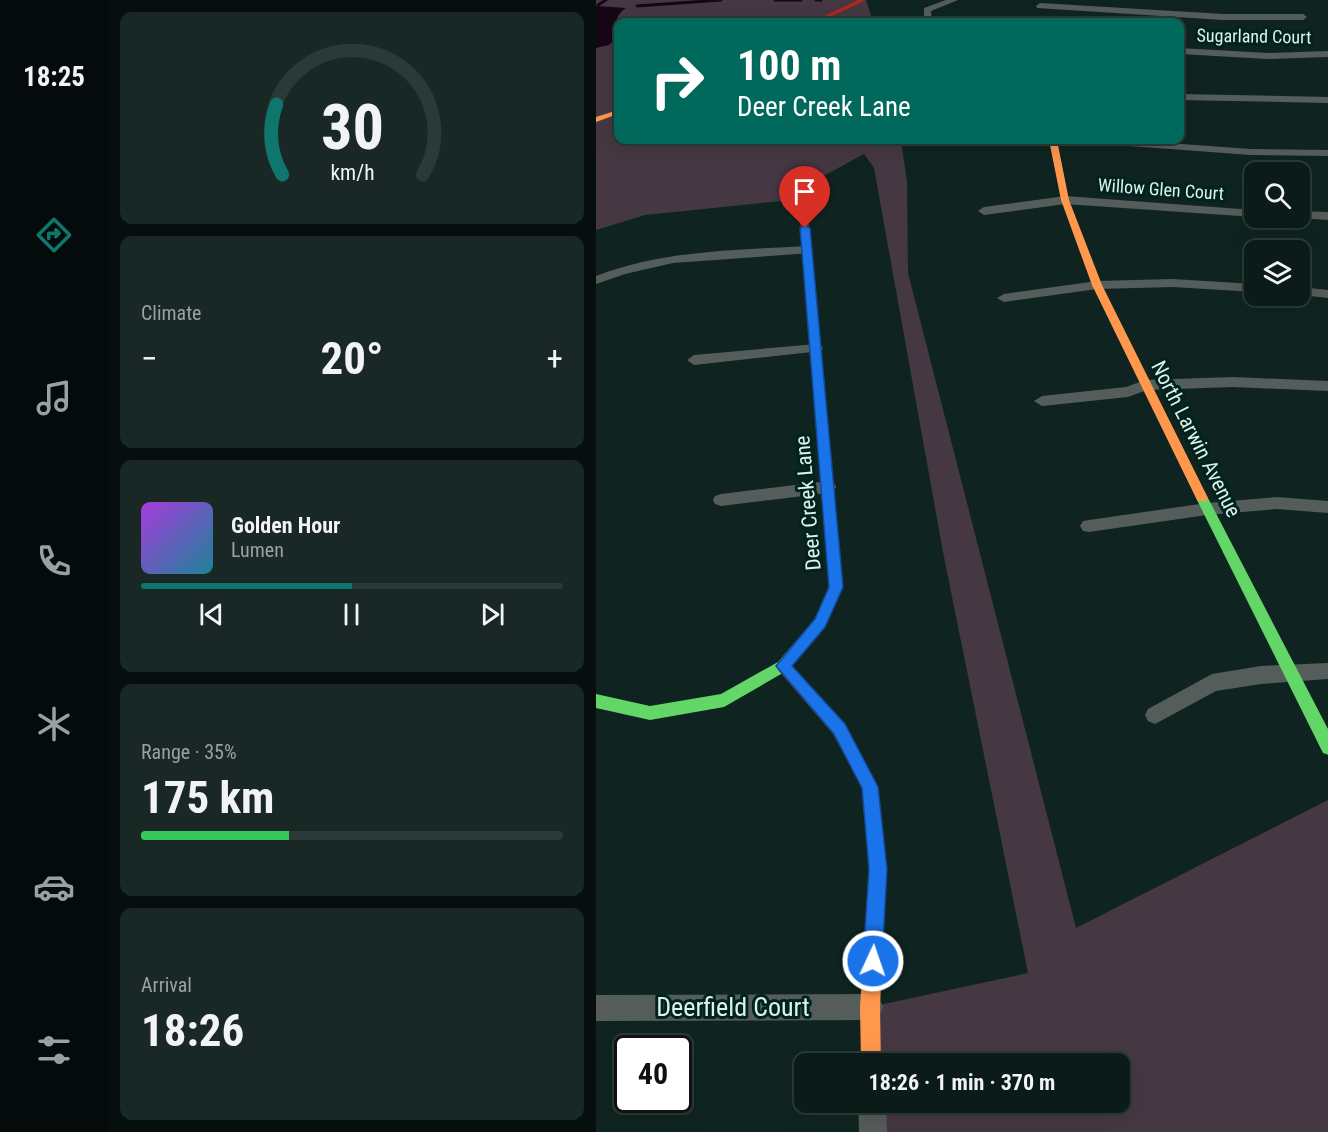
<!DOCTYPE html>
<html lang="en">
<head>
<meta charset="utf-8">
<style>
  :root { --surface:#0b1b18; --page:#192825; --text:#f1f3f6; --muted:#9aa1a2; --line:#2b3937; --accent:#0f766e }
  body { margin:0; font-family:"Roboto Condensed",sans-serif; background:var(--page); color:var(--text); height:100vh; display:flex; flex-direction:column; font-size:22px; white-space:nowrap }
  * { box-sizing:border-box; margin:0 }
  p { font-size:20px; color:var(--muted) }
  .icon { flex:none; width:33px; height:33px; fill:none; stroke:currentColor; stroke-width:2; stroke-linecap:round; stroke-linejoin:round }
  .map { position:relative; flex:1; overflow:hidden }
  .details { display:flex; flex-direction:column; gap:12px; padding:12px; background:#060f0d; width:488px }
  .details>* { flex:none }
  .hud { position:absolute; left:18px; top:18px; width:570px; height:126px; border-radius:12px; box-shadow:0 6px 24px #0002,0 0 0 2px var(--line); background:#00695c; color:#fff; overflow:hidden }
  .buttons { position:absolute; left:648px; top:162px; display:grid; gap:12px }
  .buttons a { display:grid; place-items:center; width:66px; height:66px; border-radius:12px; background:var(--surface); box-shadow:0 6px 24px #0002,0 0 0 2px var(--line); font-size:30px }
  .speed { position:absolute; left:18px; top:1035px; display:flex; gap:12px; font-size:30px; font-weight:700; text-align:center }
  .speed>* { display:grid; place-content:center; width:78px; height:78px; border-radius:50%; background:var(--surface); box-shadow:0 6px 24px #0002,0 0 0 2px var(--line); line-height:1 }
  .speed .limit { border:3px solid #111; border-radius:9px; background:#fff; color:#111 }
  .pin { position:absolute; display:grid; place-items:center; width:51px; height:51px; color:#fff; margin:-62px -26px; border-radius:50% 50% 50% 0; rotate:-45deg; box-shadow:0 0 6px #0007 }
  .pin .icon { rotate:45deg }
  .me { position:absolute; width:66px; margin:-33px; rotate:3deg; stroke-linejoin:round; filter:drop-shadow(0 0 4px #0008) }
  .turn { display:flex; align-items:center; gap:21px; height:126px; padding:0 24px; font-size:27px }
  .turn .icon { width:78px; height:78px; stroke-width:2.5 }
  .turn b { display:block; font-size:42px; line-height:51px }
  .big { font-size:45px; font-weight:700; line-height:1.1 }
  .details .card { flex:1; display:flex; flex-direction:column; justify-content:center; gap:9px; min-width:0; padding:0 21px; border-radius:12px; background:var(--page) }
  .details .dial { align-items:center; gap:0 }
  .dial svg { height:156px; overflow:visible; fill:none; stroke:var(--line); stroke-width:7; stroke-linecap:round; text-anchor:middle }
  .dial text { fill:var(--text); stroke:none }
  .song { display:flex; align-items:center; gap:18px }
  .cover { width:72px; height:72px; border-radius:9px; background:linear-gradient(135deg,hsl(280 70% 55%),hsl(190 70% 35%)) }
  .played { height:6px; border-radius:3px; background:linear-gradient(90deg,var(--accent) 50%,var(--line) 50%) }
  .keys { display:flex; justify-content:space-around; direction:ltr }
  .heat { display:flex; justify-content:space-between; align-items:center; font-size:33px; direction:ltr }
  .charge { height:9px; border-radius:4px; background:linear-gradient(90deg,#34c759 35%,var(--line) 0) }
  .trip { position:absolute; left:198px; top:1053px; width:336px; height:60px; border-radius:12px; background:var(--surface); box-shadow:0 6px 24px #0002,0 0 0 2px var(--line); font-weight:700; line-height:60px; text-align:center }
  main { display:flex; flex:1; min-height:0 }
  .tabs { display:flex; flex-direction:column; width:108px; justify-content:space-around; align-items:center; background:#040b0a; color:var(--muted) }
  .tabs .icon { width:42px; height:42px }
  .tabs .current { color:var(--accent) }
  .tabs b { font-size:27px; color:var(--text) }
  .map>svg:first-child { display:block }
  .green { fill:#453843 }
  .water { fill:#170716 }
  .lines { fill:none; stroke-linecap:round; stroke-linejoin:round }
  .stream { stroke:#170716; stroke-width:3 }
  .street { fill:#555d5b; fill-rule:evenodd }
  .fast { fill:#63d668; fill-rule:evenodd }
  .slow { fill:#ff974d; fill-rule:evenodd }
  .jam { fill:#b3261e; fill-rule:evenodd }
  .route { fill:#1a73e8; stroke:#114b97; stroke-width:1.5 }
  .labels { text-anchor:middle; dominant-baseline:central; stroke-width:6; stroke-linejoin:round; paint-order:stroke }
  .far-street-label { font-size:18px; fill:#def2ec; stroke:#00231d }
  .street-label { font-size:21px; fill:#def2ec; stroke:#00231d }
  .near-street-label { font-size:26px; fill:#def2ec; stroke:#00231d }
</style>
</head>
<body>
<main>
<nav class="tabs">
<b>18:25</b>
<svg class="icon current" aria-label="directions" viewBox="0 0 24 24"><path d="M12 3l9 9-9 9-9-9zM9 14v-3h6M13 9l2 2-2 2"/></svg>
<svg class="icon" aria-label="music" viewBox="0 0 24 24"><path d="M9 18V5l10-2v13"/><circle cx="6" cy="18" r="3"/><circle cx="16" cy="16" r="3"/></svg>
<svg class="icon" aria-label="phone" viewBox="0 0 24 24"><path d="M5 4h4l2 5-3 2q2 4 5 5l2-3 5 2v4C11 20 4 13 5 4z"/></svg>
<svg class="icon" aria-label="climate" viewBox="0 0 24 24"><path d="M12 3v18M4 7l16 10M4 17L20 7"/></svg>
<svg class="icon" aria-label="car" viewBox="0 0 24 24"><path d="M5 17H2v-5l4-1 3-4h7l3 4 3 1v5h-3M9 17h6M6 11h13"/><circle cx="7" cy="17" r="2"/><circle cx="17" cy="17" r="2"/></svg>
<svg class="icon" aria-label="filters" viewBox="0 0 24 24"><path d="M4 7h16M4 17h16"/><circle cx="9" cy="7" r="2"/><circle cx="15" cy="17" r="2"/></svg>
</nav>
<section class="details">
<div class="card dial"><svg viewBox="0 0 100 80">
<path d="M14 69A42 42 0 1 1 86 69"/>
<path d="M14 69A42 42 0 0 1 11 33" stroke="#0f766e"/>
<text x="50" y="56" font-size="32" font-weight="700">30</text>
<text x="50" y="72" font-size="11">km/h</text>
</svg></div>
<div class="card"><p>Climate</p>
<div class="heat"><a>−</a><b class="big">20°</b><a>+</a></div>
</div>
<div class="card">
<div class="song"><i class="cover"></i><div><b>Golden Hour</b><p>Lumen</p></div></div>
<div class="played"></div>
<div class="keys"><svg class="icon" aria-label="previous" viewBox="0 0 24 24"><path d="M18 5L8 12l10 7zM5 5v14"/></svg><svg class="icon" aria-label="pause" viewBox="0 0 24 24"><path d="M8 5v14M16 5v14"/></svg><svg class="icon" aria-label="next" viewBox="0 0 24 24"><path d="M6 5l10 7-10 7zM19 5v14"/></svg></div>
</div>
<div class="card"><p>Range · 35%</p><b class="big">175 km</b><div class="charge"></div></div>
<div class="card"><p>Arrival</p><b class="big">18:26</b></div>
</section>
<div class="map">
<svg width="733" height="1132" viewBox="0 0 733 1132">
  <rect width="100%" height="100%" fill="#0f2420"/>
  <polygon class="green" points="0,0 270,0 277,22 22,22 22,140 305,140 311,182 312,273 480,928 732,800 732,1132 277,1132 276,1103 524,1102 524,1064 275,1063 274,1007 432,973 347,552 278,168 268,154 200,191 196,200 49,215 0,230"/>
  <path class="water" d="M0 6 30 8C18 16 19 26 19 40L13 45 0 48Z"/>
  <g class="lines">
    <g class="stream">
      <polyline points="179,0 205,0"/>
      <polyline points="220,0 225,0"/>
      <polyline points="41,6 125,0"/>
      <polyline points="0,24 3,22 2,5 10,0"/>
    </g>
    <g class="street">
      <polygon points="350,0 362,0 335,11 336,22 328,22 328,8"/>
      <polygon points="444,3 627,14 707,14 711,17 707,20 627,20 441,8 440,6"/>
      <polygon points="584,48 672,53 733,51 733,57 672,59 584,54"/>
      <polygon points="584,94 733,97 733,103 584,100"/>
      <polygon points="385,140 530,140 655,149 733,150 733,156 655,155 520,145 457,143 378,146 373,143"/>
      <polygon points="469,196 658,210 658,217 469,204 388,215 382,211 388,207"/>
      <polygon points="704,211 733,212 733,220 700,218 704,218"/>
      <path d="M211 246 217 250 215 253 77 263 29 274 0 284V276C68 250 140 250 211 246Z"/>
      <polygon points="577,279 658,284 658,292 577,287 501,289 408,302 401,298 408,294 501,281"/>
      <polygon points="704,287 733,290 733,298 704,295"/>
      <polygon points="220,344 225,345 227,348 225,351 98,365 91,360 98,355"/>
      <polygon points="637,377 733,381 733,391 637,387 551,390 532,397 446,406 438,401 446,396 530,387 549,380"/>
      <polygon points="232,481 238,483 240,487 238,491 232,493 125,506 119,504 117,500 119,496 125,494"/>
      <polygon points="681,497 733,501 733,513 681,509 611,515 493,532 487,531 484,526 487,521 493,520 611,503"/>
      <polygon points="733,663 733,679 665,684 620,691 559,724 552,721 549,715 552,709 616,674 665,666"/>
      <polygon points="274,994 283,998 287,1007 283,1016 274,1020 0,1021 0,995"/>
      <polygon points="262,1102 290,1102 291,1132 263,1132"/>
    </g>
    <g class="fast">
      <polygon points="226,424 232,428 247,587 229,627 192,670 128,707 54,720 0,708 0,694 54,706 125,694 182,662 219,619 233,587 220,428"/>
      <polygon points="606,493 612,498 733,731 733,755 727,753 600,498"/>
    </g>
    <g class="slow">
      <polygon points="22,110 22,114 0,122 0,117"/>
      <polygon points="453,140 461,140 473,200 506,285 612,498 610,501 602,501 600,498 496,285 465,200"/>
      <polygon points="280,889 286,892 289,898 284,1007 285,1064 265,1064 264,1007 271,898 274,892"/>
    </g>
    <g class="jam">
      <polygon points="262,0 270,0 223,22 216,22"/>
      <polygon points="193,198 199,198 211,206 232,428 226,432 220,428 203,207 193,202"/>
      <polygon points="187,660 192,662 249,724 282,787 291,869 289,898 286,904 280,907 274,904 271,898 273,869 266,788 237,734 182,670 180,666 182,662"/>
    </g>
  </g>
  <polygon class="route" points="209,225 214,228 247,587 229,627 196,666 249,724 282,787 291,869 286,961 283,967 277,970 270,967 267,961 273,869 266,788 238,734 180,666 219,619 233,587 204,228"/>
  <g class="labels">
    <g class="far-street-label">
      <text transform="translate(658 36) rotate(1)">Sugarland Court</text>
      <text transform="translate(565 189) rotate(4)">Willow Glen Court</text>
    </g>
    <g class="street-label">
      <text transform="translate(600 439) rotate(63)">North Larwin Avenue</text>
      <text transform="translate(212 503) rotate(-95)">Deer Creek Lane</text>
    </g>
    <g class="near-street-label">
      <text x="137" y="1007">Deerfield Court</text>
    </g>
  </g>
</svg>
<div class="buttons">
<a><svg class="icon" aria-label="search" viewBox="0 0 24 24"><circle cx="10" cy="10" r="6"/><path d="M15 15l6 6"/></svg></a>
<a><svg class="icon" aria-label="layers" viewBox="0 0 24 24"><path d="M12 4l9 5-9 5-9-5zM3 14l9 5 9-5"/></svg></a>
</div>
<div class="speed"><div class="limit">40</div></div>
<div class="pin" style="left:209px;top:228px;background:#d93025"><svg class="icon" aria-label="arrive" viewBox="0 0 24 24"><path d="M6 21V4h12l-3 4 3 4H6"/></svg></div>
<svg class="me" style="left:277px;top:961px" viewBox="-20 -20 40 40"><circle r="17" fill="#1a73e8" stroke="#fff" stroke-width="3"/><path d="M0-11L8 9 0 5-8 9z" fill="#fff"/></svg>
<div class="trip">18:26 · 1 min · 370 m</div>
<div class="hud">
<div class="turn"><svg class="icon" aria-label="right" viewBox="0 0 24 24"><path d="M7 20v-9h11M14 6l5 5-5 5"/></svg><div><b>100 m</b>Deer Creek Lane</div></div>
</div>
</div>
</main>
</body>
</html>
